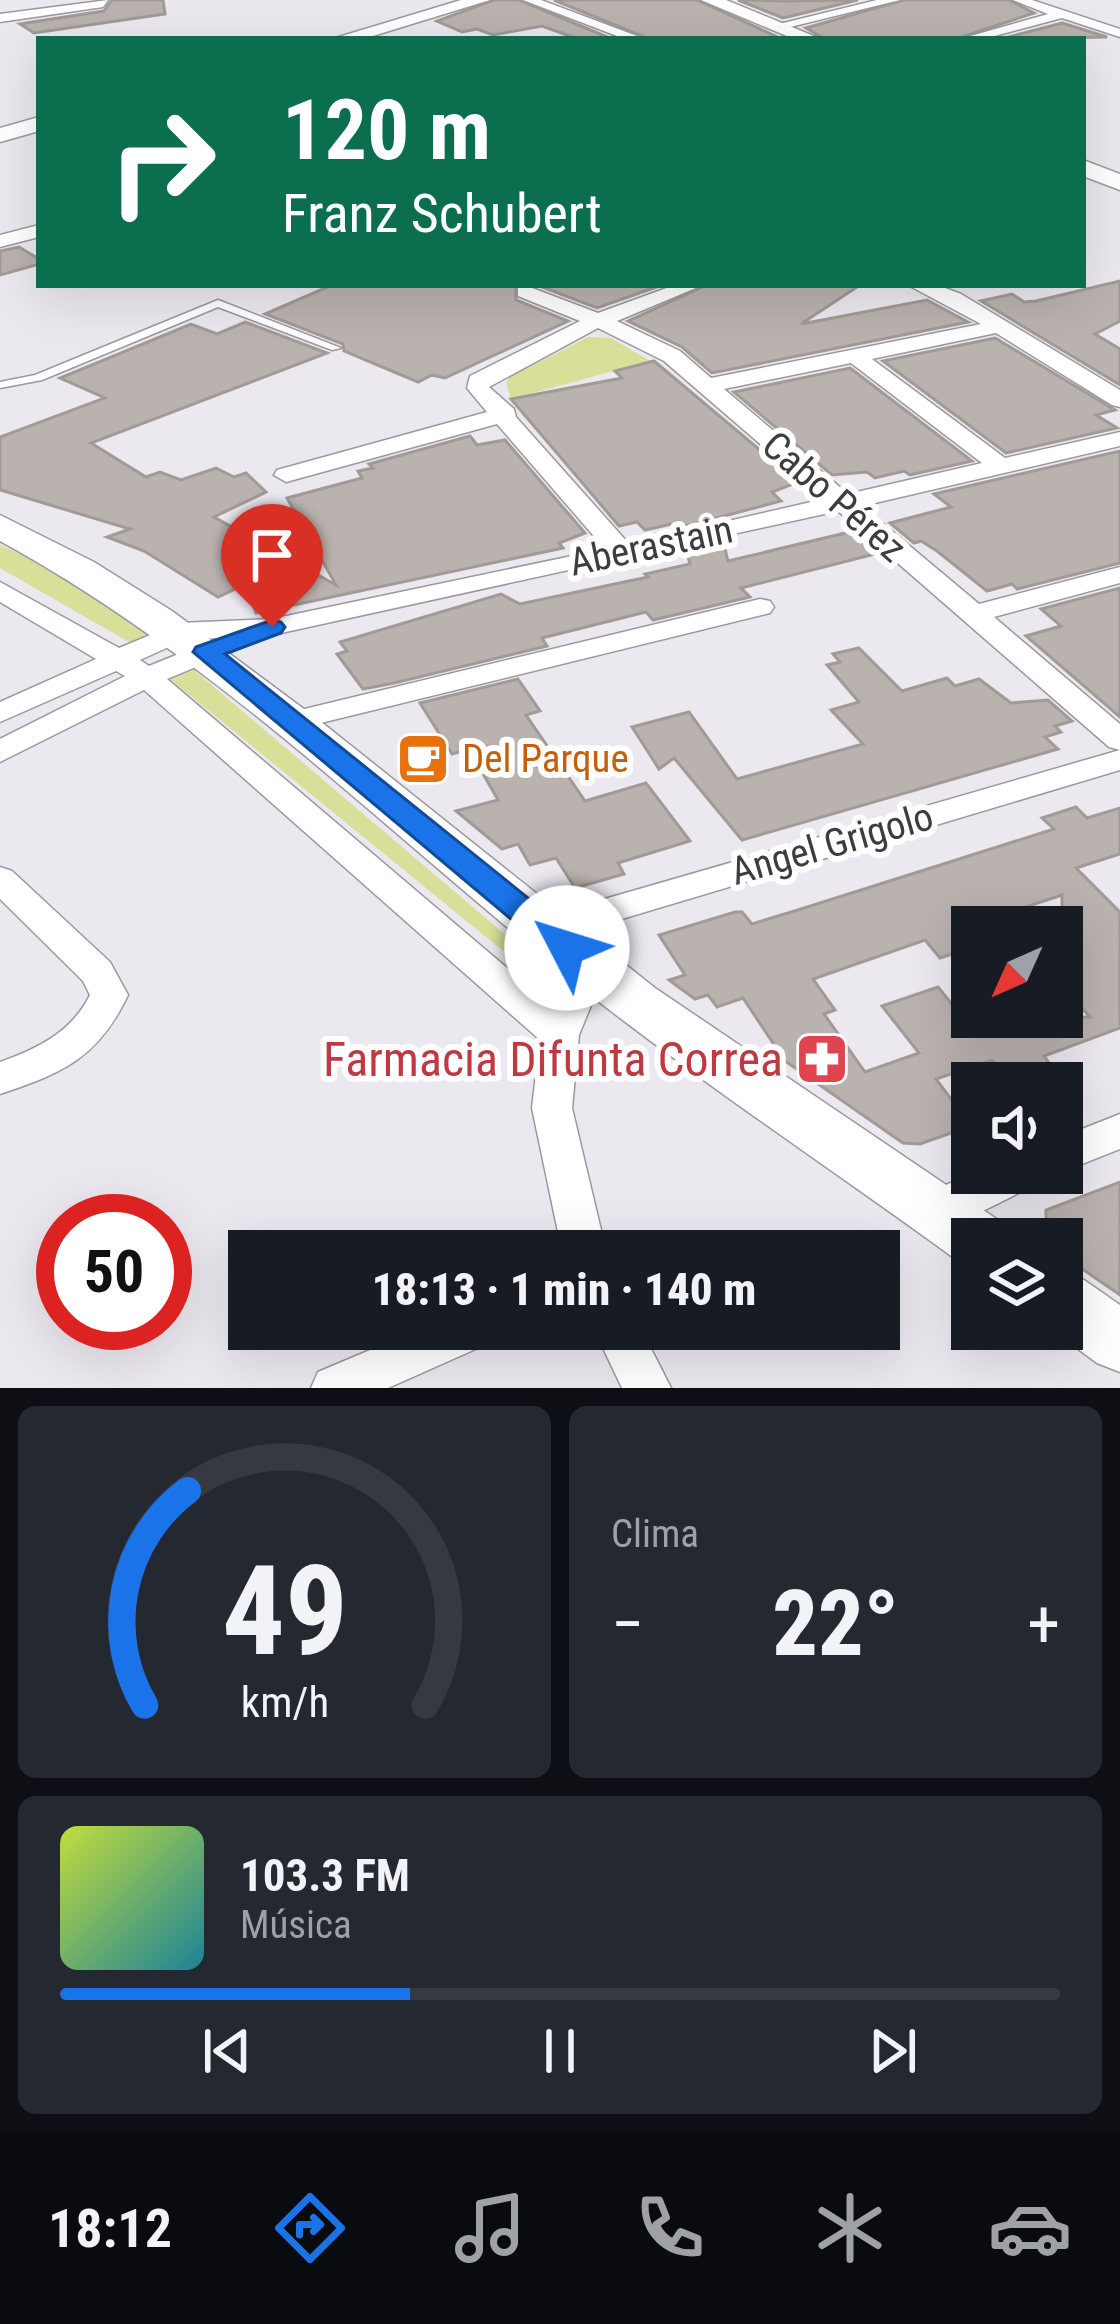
<!DOCTYPE html>
<html lang="es">
<head>
<meta charset="utf-8">
<style>
  :root { --surface:#171b24; --page:#242831; --text:#f1f3f6; --muted:#9ea1a6; --line:#363941; --accent:#1a73e8 }
  body { margin:0; font-family:"Roboto Condensed",sans-serif; background:var(--page); color:var(--text); height:100vh; display:flex; flex-direction:column; font-size:45px; white-space:nowrap }
  * { box-sizing:border-box; margin:0 }
  p { font-size:39px; color:var(--muted) }
  .icon { flex:none; width:66px; height:66px; fill:none; stroke:currentColor; stroke-width:2; stroke-linecap:round; stroke-linejoin:round }
  .map { position:relative; height:1388px; overflow:hidden }
  .sheet { display:flex; flex-direction:column; gap:18px; padding:18px; background:#0d0f14; flex:1 }
  .sheet>* { flex:none }
  .hud { position:absolute; left:36px; top:36px; width:1050px; height:252px; border-radius:0px; box-shadow:0 12px 48px #0002; background:#0b6e4f; color:#fff; overflow:hidden }
  .needle { width:78px; rotate:225deg }
  .buttons { position:absolute; left:951px; top:906px; display:grid; gap:24px }
  .buttons a { display:grid; place-items:center; width:132px; height:132px; border-radius:0px; background:var(--surface); box-shadow:0 12px 48px #0002; font-size:60px }
  .speed { position:absolute; left:36px; top:1194px; display:flex; gap:24px; font-size:60px; font-weight:700; text-align:center }
  .speed>* { display:grid; place-content:center; width:156px; height:156px; border-radius:50%; background:var(--surface); box-shadow:0 12px 48px #0002; line-height:1 }
  .speed .limit { border:18px solid #d22; background:#fff; color:#111 }
  .pin { position:absolute; display:grid; place-items:center; width:102px; height:102px; color:#fff; margin:-123px -51px; border-radius:50% 50% 50% 0; rotate:-45deg; box-shadow:0 0 12px #0007 }
  .pin .icon { rotate:45deg }
  .me { position:absolute; width:132px; margin:-66px; rotate:310deg; stroke-linejoin:round; filter:drop-shadow(0 0 9px #0008) }
  .turn { display:flex; align-items:center; gap:42px; height:252px; padding:0 48px; font-size:54px }
  .turn .icon { width:156px; height:156px; stroke-width:2.5 }
  .turn b { display:block; font-size:84px; line-height:102px }
  .big { font-size:90px; font-weight:800; line-height:1.1 }
  .sheet .tile { flex:1; display:flex; flex-direction:column; justify-content:center; gap:18px; min-width:0; padding:0 42px; border-radius:18px; background:var(--page) }
  .sheet .dial { align-items:center; gap:0 }
  .dial svg { height:312px; overflow:visible; fill:none; stroke:var(--line); stroke-width:7; stroke-linecap:round; text-anchor:middle }
  .dial text { fill:var(--text); stroke:none }
  .song { display:flex; align-items:center; gap:36px }
  .cover { width:144px; height:144px; border-radius:18px; background:linear-gradient(135deg,hsl(70 70% 55%),hsl(190 70% 35%)) }
  .played { height:12px; border-radius:6px; background:linear-gradient(90deg,var(--accent) 35%,var(--line) 35%) }
  .keys { display:flex; justify-content:space-around; direction:ltr }
  .heat { display:flex; justify-content:space-between; align-items:center; font-size:66px; direction:ltr }
  .sheet .tiles { flex:1; display:grid; gap:18px; grid-template-columns:1fr 1fr }
  .tile:last-child { grid-column:span 2 }
  .trip { position:absolute; left:228px; top:1230px; width:672px; height:120px; border-radius:0px; background:var(--surface); box-shadow:0 12px 48px #0002; font-weight:800; line-height:120px; text-align:center }
  .dock { display:flex; height:192px; justify-content:space-around; align-items:center; background:#090b0e; color:var(--muted) }
  .dock .icon { width:84px; height:84px }
  .dock .on { color:var(--accent) }
  .dock b { font-size:54px; color:var(--text) }
  .map>svg:first-child { display:block }
  .green { fill:#d7df98 }
  .building { fill:#bab2ae; stroke:#a19a96; stroke-width:3; fill-rule:evenodd }
  .lines { fill:none; stroke-linecap:round; stroke-linejoin:round }
  .lane-casing { stroke:#9b989f; stroke-width:3 }
  .street-casing { stroke:#9b989f; stroke-width:3 }
  .secondary-casing { stroke:#9b989f; stroke-width:3 }
  .lane { fill:#fff; fill-rule:evenodd }
  .street { fill:#fff; fill-rule:evenodd }
  .secondary { fill:#fff; fill-rule:evenodd }
  .route { fill:#1a73e8; stroke:#114b97; stroke-width:3 }
  .labels { text-anchor:middle; dominant-baseline:central; stroke-width:12; stroke-linejoin:round; paint-order:stroke }
  .street-label { font-size:39px; fill:#3d3c3f; stroke:#fff }
  .food-label { font-size:39px; fill:#c56008; stroke:#fff; text-anchor:start }
  .near-health-label { font-size:48px; fill:#be3a42; stroke:#fff; text-anchor:end }
</style>
</head>
<body>
<div class="map">
<svg width="1120" height="1388" viewBox="0 0 1120 1388">
  <rect width="100%" height="100%" fill="#ebe8ef"/>
  <g class="green">
    <polygon points="588,337 611,338 650,361 511,399 506,383 510,377"/>
    <polygon points="0,545 22,555 152,632 129,642 0,568"/>
    <polygon points="194,670 529,955 518,963 171,680"/>
  </g>
  <g class="building">
    <polygon points="112,0 163,0 165,14 34,33 20,24 104,11"/>
    <polygon points="494,0 519,0 612,39 578,39 542,26 493,35 477,29 462,32 437,21"/>
    <polygon points="554,0 697,0 782,39 649,39"/>
    <polygon points="738,0 789,1 858,0 783,18"/>
    <polygon points="904,0 1009,0 1034,13 956,39 825,39 806,28"/>
    <polygon points="1062,23 1107,37 1001,39"/>
    <polygon points="19,247 39,259 39,264 0,275 0,251"/>
    <polygon points="1120,281 1120,321 1095,334 1120,349 1120,385 981,301 1012,294 1024,302 1036,301"/>
    <polygon points="332,285 515,285 516,300 568,321 445,378 432,375 418,382 344,351 343,344 265,314"/>
    <polygon points="537,285 662,285 597,308"/>
    <polygon points="707,285 860,285 801,324 927,300 968,322 712,373 682,347 628,321"/>
    <polygon points="245,322 327,353 91,443 146,477 160,472 181,480 216,468 234,477 246,473 266,492 214,517 336,585 287,498 362,478 358,471 373,468 369,464 470,436 477,445 505,440 585,533 559,543 563,548 256,613 246,584 218,597 144,551 107,537 130,529 0,490 0,437 105,398 60,378 191,324 217,334"/>
    <polygon points="995,338 1115,410 1096,415 1117,428 1006,453 883,361"/>
    <polygon points="654,361 798,482 772,492 781,501 682,527 680,522 645,530 637,522 619,526 511,399 622,378 615,371"/>
    <polygon points="850,368 972,461 910,475 904,471 875,478 867,472 832,475 734,392"/>
    <polygon points="1120,451 1120,563 1017,589 1012,584 987,591 937,551 921,541 914,543 890,523 951,507 934,494"/>
    <polygon points="854,531 879,553 741,588 750,597 653,620 646,612 542,638 547,646 394,683 363,689 337,654 347,651 340,642 501,594 520,604 648,577 645,574 690,564 686,549 723,541 728,561"/>
    <polygon points="1120,588 1120,717 1026,636 1061,626 1041,609"/>
    <polygon points="859,648 902,691 947,678 955,686 979,679 1011,703 1048,700 1072,721 1055,726 1061,732 1045,737 1058,749 742,840 674,758 659,769 632,727 689,712 737,779 863,744 831,710 859,702 827,665 840,662 833,654"/>
    <polygon points="518,679 540,711 526,715 585,801 646,783 690,841 618,863 624,874 575,888 556,858 530,865 518,844 502,849 456,811 498,800 469,749 452,754 420,703"/>
    <path d="M1076 807 1087 818 1120 808V854L1076 868 1120 912V1028L1044 1056 1052 1067 1010 1082 992 1060 936 1079 971 1126 920 1144 903 1143 785 1061 743 998 717 1007 708 995 695 999 669 980 685 975 659 935 735 912H742L752 924 801 909 1054 829 1042 818ZM1062 895V986L1090 1017H983L967 1023 938 987 882 1006 919 1053 865 1072 824 1014 835 1010 813 979 925 940 940 958 972 948V927H1008L998 916Z"/>
    <polygon points="1120,1182 1120,1295 1062,1255 1062,1239 1046,1239 1046,1210"/>
  </g>
  <g class="lines">
    <g class="lane-casing">
      <polygon id="lane" points="218,300 341,348 332,350 218,307 42,380 0,388 0,382 35,375"/>
    </g>
    <g class="street-casing">
      <g id="street">
        <polygon points="108,0 103,7 0,22 0,14"/>
        <polygon points="523,0 541,0 645,39 625,39"/>
        <polygon points="877,0 900,0 778,30 771,26"/>
        <polygon points="1013,0 1032,0 1120,29 1120,37 1062,18 983,39 960,39 1048,14"/>
        <polygon points="39,225 39,237 0,247 0,235"/>
        <path d="M675 285H703L617 321 680 351 711 378 981 324 908 285H937L961 294 1120 390V407L1112 405 996 333 872 359 1005 458 1120 432V446L862 506 979 604 1120 567V583L994 617 1120 724V750L1109 747 838 511 272 635 225 638 236 646 232 652 167 679 553 1007 576 956 589 952 602 956 607 966 579 1035 572 1108 606 1251H562L532 1108 540 1040 144 690 0 762V739L125 676 116 671 0 722V702L96 659 0 602V582L119 648 179 623 272 619 605 549 497 424 286 482 274 475 277 470 487 412 467 388 470 376 580 321 518 296V288H532L598 313ZM598 328 664 361 824 499 629 544 516 417 514 409 489 387ZM851 363 982 463 848 494 724 389ZM218 638 149 666 140 660 184 640Z"/>
        <polygon points="760,599 770,601 774,607 770,613 292,730 277,721 292,712"/>
        <polygon points="1120,750 1120,770 545,942 532,938 527,929 532,920"/>
        <path d="M0 867 12 871 110 962 128 995C98 1058 63 1073 0 1094V1062C37 1049 72 1032 90 995L83 981 0 899Z"/>
        <polygon points="1120,1114 1120,1149 1062,1172 1062,1137"/>
        <path d="M975 1173H1041L1035 1185C1003 1199 952 1234 919 1222L913 1209 919 1196Z"/>
        <polygon points="420,1329 494,1329 487,1344 388,1388 311,1388 318,1372"/>
        <polygon points="594,1329 641,1329 671,1388 622,1388"/>
      </g>
    </g>
    <g class="secondary-casing">
      <g id="secondary">
        <polygon points="461,0 490,0 363,39 332,39"/>
        <polygon points="701,0 726,0 821,39 794,39"/>
        <polygon points="39,117 39,131 0,142 0,128"/>
        <polygon points="1083,160 1120,174 1120,190 1083,176"/>
        <path d="M0 515 94 562 172 611 320 721 655 988 998 1220 1007 1239H972V1264L954 1258C826 1165 694 1078 570 979 382 828 213 657 0 541Z"/>
        <polygon points="1062,1271 1084,1280 1120,1305 1120,1372 1097,1363 1051,1329 1062,1329"/>
      </g>
    </g>
    <use href="#lane" class="lane"/>
    <use href="#street" class="street"/>
    <use href="#secondary" class="secondary"/>
  </g>
  <polygon class="route" points="272,620 281,622 285,627 281,633 225,654 579,939 584,948 579,956 555,956 193,652 196,647"/>
  <defs>
    <g id="cafe-square" transform="scale(2.7)"><rect x="-9" y="-9" width="18" height="18" rx="4" fill="#e8710a" stroke="#fff"/><path d="M-5.5-4.5H6V0H3Q3 3.5 0 3.5H-2.5Q-5.5 3.5-5.5 0ZM3-3.2v2h1.7v-2ZM-6 4.5H4V6H-6Z" fill="#fff"/></g>
    <g id="pharmacy-square" transform="scale(2.7)"><rect x="-9" y="-9" width="18" height="18" rx="4" fill="#e0444e" stroke="#fff"/><path d="M-2-6h4v4h4v4h-4v4h-4v-4h-4v-4h4Z" fill="#fff"/></g>
  </defs>
  <g fill-rule="evenodd">
    <use href="#cafe-square" x="423" y="759"/>
    <use href="#pharmacy-square" x="822" y="1059"/>
  </g>
  <g class="labels">
    <g class="street-label">
      <text transform="translate(834 497) rotate(41)">Cabo Pérez</text>
      <text transform="translate(651 546) rotate(-12)">Aberastain</text>
      <text transform="translate(832 844) rotate(-16)">Angel Grigolo</text>
    </g>
    <g class="food-label">
      <text x="462" y="759">Del Parque</text>
    </g>
    <g class="near-health-label">
      <text x="783" y="1059">Farmacia Difunta Correa</text>
    </g>
  </g>
</svg>
<div class="buttons">
<a><svg class="needle" viewBox="-14 -14 28 28"><path d="M0-13l5 13h-10z" fill="#e53935"/><path d="M0 13l5-13h-10z" fill="#9ea1a6"/></svg></a>
<a><svg class="icon" aria-label="sound" viewBox="0 0 24 24"><path d="M4 9h4l5-4v14l-5-4H4zM17 9q2 3 0 6"/></svg></a>
<a><svg class="icon" aria-label="layers" viewBox="0 0 24 24"><path d="M12 4l9 5-9 5-9-5zM3 14l9 5 9-5"/></svg></a>
</div>
<div class="speed"><div class="limit">50</div></div>
<div class="pin" style="left:272px;top:627px;background:#d93025"><svg class="icon" aria-label="arrive" viewBox="0 0 24 24"><path d="M6 21V4h12l-3 4 3 4H6"/></svg></div>
<svg class="me" style="left:567px;top:948px" viewBox="-20 -20 40 40"><circle r="19" fill="#fff"/><path d="M0-13L10 11 0 6-10 11z" fill="#1a73e8"/></svg>
<div class="trip">18:13 · 1 min · 140 m</div>
<div class="hud">
<div class="turn"><svg class="icon" aria-label="right" viewBox="0 0 24 24"><path d="M7 20v-9h11M14 6l5 5-5 5"/></svg><div><b>120 m</b>Franz Schubert</div></div>
</div>
</div>
<section class="sheet">
<div class="tiles">
<div class="tile dial"><svg viewBox="0 0 100 80">
<path d="M14 69A42 42 0 1 1 86 69"/>
<path d="M14 69A42 42 0 0 1 25 14" stroke="#1a73e8"/>
<text x="50" y="56" font-size="32" font-weight="700">49</text>
<text x="50" y="72" font-size="11">km/h</text>
</svg></div>
<div class="tile"><p>Clima</p>
<div class="heat"><a>−</a><b class="big">22°</b><a>+</a></div>
</div>
<div class="tile">
<div class="song"><i class="cover"></i><div><b>103.3 FM</b><p>Música</p></div></div>
<div class="played"></div>
<div class="keys"><svg class="icon" aria-label="previous" viewBox="0 0 24 24"><path d="M18 5L8 12l10 7zM5 5v14"/></svg><svg class="icon" aria-label="pause" viewBox="0 0 24 24"><path d="M8 5v14M16 5v14"/></svg><svg class="icon" aria-label="next" viewBox="0 0 24 24"><path d="M6 5l10 7-10 7zM19 5v14"/></svg></div>
</div>
</div>
</section>
<nav class="dock">
<b>18:12</b>
<svg class="icon on" aria-label="directions" viewBox="0 0 24 24"><path d="M12 3l9 9-9 9-9-9zM9 14v-3h6M13 9l2 2-2 2"/></svg>
<svg class="icon" aria-label="music" viewBox="0 0 24 24"><path d="M9 18V5l10-2v13"/><circle cx="6" cy="18" r="3"/><circle cx="16" cy="16" r="3"/></svg>
<svg class="icon" aria-label="phone" viewBox="0 0 24 24"><path d="M5 4h4l2 5-3 2q2 4 5 5l2-3 5 2v4C11 20 4 13 5 4z"/></svg>
<svg class="icon" aria-label="climate" viewBox="0 0 24 24"><path d="M12 3v18M4 7l16 10M4 17L20 7"/></svg>
<svg class="icon" aria-label="car" viewBox="0 0 24 24"><path d="M5 17H2v-5l4-1 3-4h7l3 4 3 1v5h-3M9 17h6M6 11h13"/><circle cx="7" cy="17" r="2"/><circle cx="17" cy="17" r="2"/></svg>
</nav>
</body>
</html>
